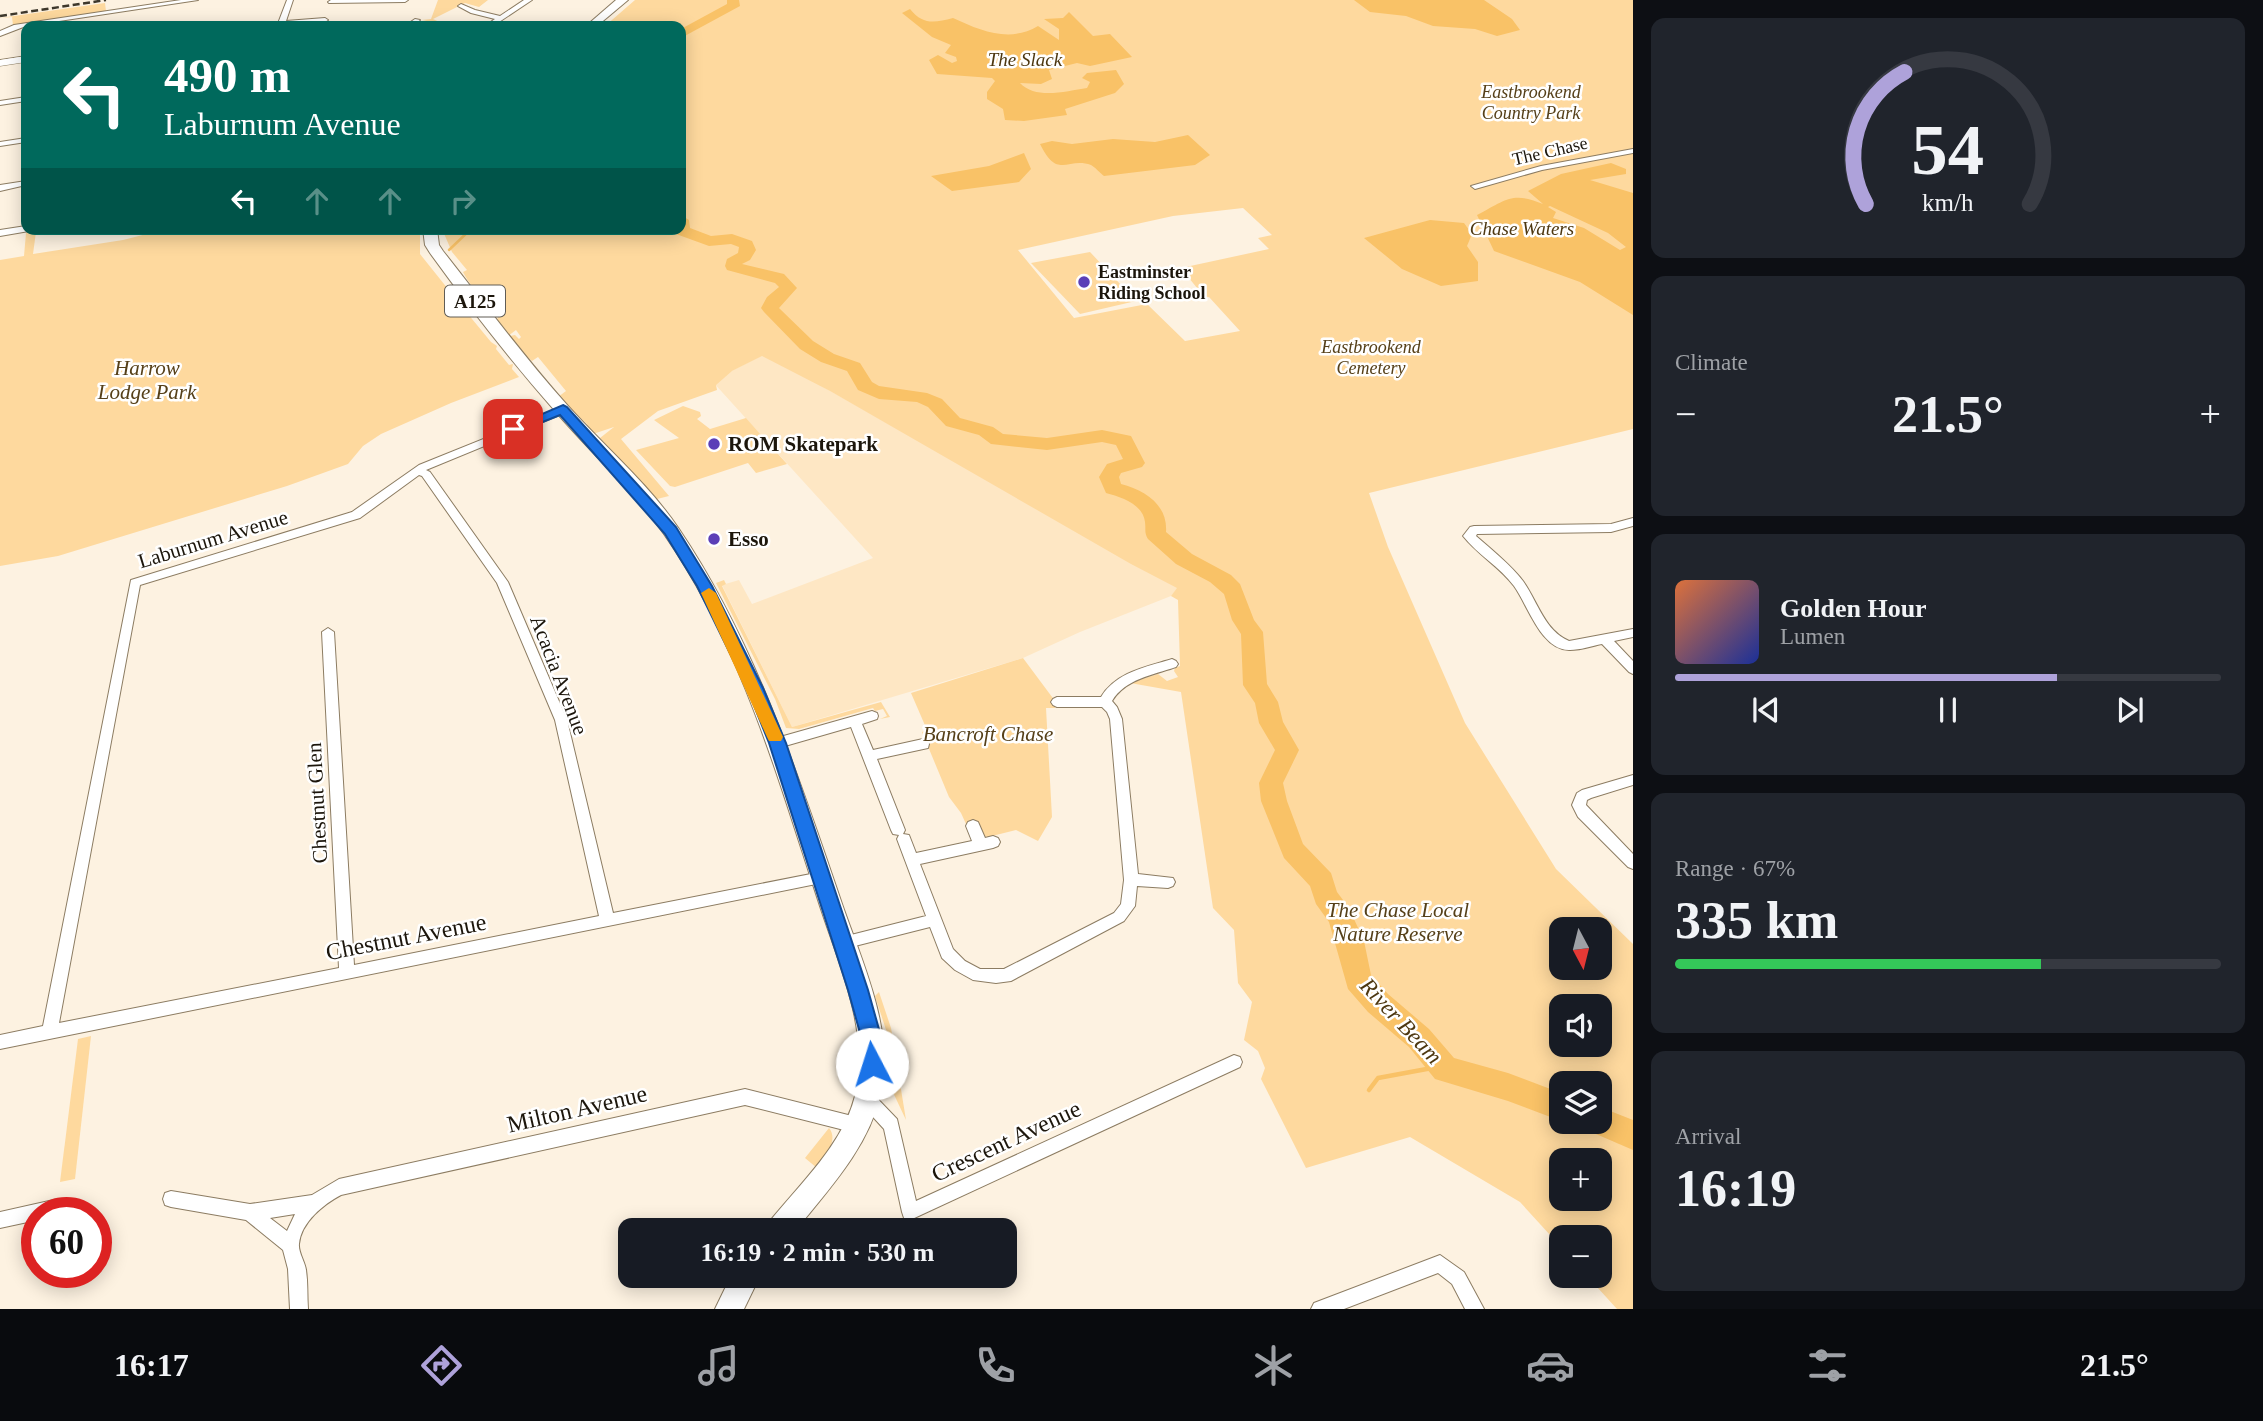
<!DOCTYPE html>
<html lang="en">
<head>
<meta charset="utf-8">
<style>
  :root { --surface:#171b24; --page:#20242c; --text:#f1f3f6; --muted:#9ea1a6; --line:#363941; --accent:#aea2da }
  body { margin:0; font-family:Georgia,serif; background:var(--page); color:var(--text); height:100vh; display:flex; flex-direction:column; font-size:26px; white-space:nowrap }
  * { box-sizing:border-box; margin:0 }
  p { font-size:23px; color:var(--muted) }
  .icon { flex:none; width:38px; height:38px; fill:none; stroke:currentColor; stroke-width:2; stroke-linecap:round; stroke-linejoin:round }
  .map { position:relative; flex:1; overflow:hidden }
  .drawer { display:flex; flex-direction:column; gap:18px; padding:18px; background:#0d0f14; width:630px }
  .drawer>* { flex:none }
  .top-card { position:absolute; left:21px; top:21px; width:665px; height:214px; border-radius:14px; box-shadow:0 4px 18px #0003; background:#00695c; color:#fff; overflow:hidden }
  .needle { width:46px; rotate:173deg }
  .tools { position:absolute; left:1549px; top:917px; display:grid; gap:14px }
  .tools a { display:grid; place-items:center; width:63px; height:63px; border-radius:14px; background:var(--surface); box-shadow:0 4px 18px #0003; font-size:35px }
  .speed { position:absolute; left:21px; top:1197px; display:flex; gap:14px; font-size:35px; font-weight:700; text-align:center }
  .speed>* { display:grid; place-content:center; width:91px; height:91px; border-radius:50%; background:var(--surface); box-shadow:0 4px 18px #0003; line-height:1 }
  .speed .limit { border:10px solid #d22; background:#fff; color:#111 }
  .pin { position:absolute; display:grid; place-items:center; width:60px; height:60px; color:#fff; margin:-30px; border-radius:14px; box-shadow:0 4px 10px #0006 }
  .me { position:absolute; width:77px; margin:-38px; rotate:355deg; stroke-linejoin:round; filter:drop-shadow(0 0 5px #0008) }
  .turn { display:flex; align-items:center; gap:24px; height:147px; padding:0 28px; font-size:32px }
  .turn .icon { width:91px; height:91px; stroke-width:2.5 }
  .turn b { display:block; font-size:49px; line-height:60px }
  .lanes { display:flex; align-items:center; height:66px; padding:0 28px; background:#0003; justify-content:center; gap:35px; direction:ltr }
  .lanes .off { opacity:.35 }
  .big { font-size:52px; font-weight:600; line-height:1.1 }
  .drawer .widget { flex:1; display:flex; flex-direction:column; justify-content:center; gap:10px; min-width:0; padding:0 24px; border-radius:14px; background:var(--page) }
  .drawer .dial { align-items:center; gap:0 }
  .dial svg { height:182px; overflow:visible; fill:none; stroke:var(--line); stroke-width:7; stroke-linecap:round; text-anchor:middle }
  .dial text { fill:var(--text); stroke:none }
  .song { display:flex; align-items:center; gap:21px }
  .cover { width:84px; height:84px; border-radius:10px; background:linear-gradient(135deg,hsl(20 70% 55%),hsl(230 70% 35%)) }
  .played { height:7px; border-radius:4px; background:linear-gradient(90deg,var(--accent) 70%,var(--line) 70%) }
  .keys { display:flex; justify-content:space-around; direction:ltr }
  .heat { display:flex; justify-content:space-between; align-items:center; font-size:38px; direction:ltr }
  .charge { height:10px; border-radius:5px; background:linear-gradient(90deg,#34c759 67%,var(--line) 0) }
  .trip { position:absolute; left:618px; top:1218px; width:399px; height:70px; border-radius:14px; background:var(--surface); box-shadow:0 4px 18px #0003; font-weight:600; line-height:70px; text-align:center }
  .menu { display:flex; height:112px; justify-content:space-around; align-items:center; background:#090b0e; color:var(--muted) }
  .menu .icon { width:49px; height:49px }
  .menu .selected { color:var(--accent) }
  .menu b { font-size:32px; color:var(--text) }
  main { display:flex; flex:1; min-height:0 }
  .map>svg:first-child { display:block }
  .built { fill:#fee7c4 }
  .green { fill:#fed99e; fill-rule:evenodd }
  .water { fill:#f9c267; fill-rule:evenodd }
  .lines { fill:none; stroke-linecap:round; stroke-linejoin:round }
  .stream-far1 { stroke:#f9c267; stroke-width:2.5 }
  .stream { stroke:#f9c267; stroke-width:4.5 }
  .river { fill:#f9c267; fill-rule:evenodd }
  .street-casing { stroke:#8c7c62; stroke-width:2 }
  .secondary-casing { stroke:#8c7c62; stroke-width:1 }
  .primary-casing { stroke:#8c7c62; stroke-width:2 }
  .street { fill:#fff; fill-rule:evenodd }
  .secondary { fill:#fff; fill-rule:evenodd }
  .primary { fill:#fff; fill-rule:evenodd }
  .rail { stroke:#3e382c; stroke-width:2.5; stroke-dasharray:7 3.5; stroke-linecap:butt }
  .route { fill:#1a73e8; stroke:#114b97; stroke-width:2 }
  .slow { fill:#f59e0b }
  .poi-dot { fill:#5b3fb7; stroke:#fff; stroke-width:2.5 }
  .labels { text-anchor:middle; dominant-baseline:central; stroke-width:5; stroke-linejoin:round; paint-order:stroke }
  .far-park-label { font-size:18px; font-style:italic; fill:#564019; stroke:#fff }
  .far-street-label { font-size:18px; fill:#1c160c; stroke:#fff }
  .far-poi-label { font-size:18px; font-weight:bold; fill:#1c160c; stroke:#fff; text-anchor:start }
  .far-water-label { font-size:19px; font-style:italic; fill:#4e3811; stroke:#fff }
  .shield { fill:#fff; stroke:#605c55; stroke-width:2 }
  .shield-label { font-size:19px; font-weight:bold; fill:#1c160c }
  .park-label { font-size:21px; font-style:italic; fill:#564019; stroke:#fff }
  .poi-label { font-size:21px; font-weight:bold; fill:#1c160c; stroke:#fff; text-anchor:start }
  .street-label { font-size:21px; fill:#1c160c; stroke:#fff }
  .water-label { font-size:23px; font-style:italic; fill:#4e3811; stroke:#fff }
  .near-street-label { font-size:24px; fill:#1c160c; stroke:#fff }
</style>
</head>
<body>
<main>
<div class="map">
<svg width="1633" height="1309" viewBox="0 0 1633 1309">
  <rect width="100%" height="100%" fill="#fdf2e1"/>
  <polygon class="built" points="765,354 1178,588 1171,596 1080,632 1023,658 792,727 722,585 739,580 752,604 873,558 712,381"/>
  <g class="green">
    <polygon points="438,0 488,0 479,7 465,3 433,19 446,25 422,20 431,19"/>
    <path d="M635 0H1633V429L1369 493 1388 547 1465 723 1556 869 1633 944V1309H1617L1587 1276H1600V1237H1561V1247L1520 1202 1410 1137 1306 1168 1261 1079 1265 1068 1258 1051 1244 1040 1252 1002 1238 983 1234 930 1213 908 1181 692 1130 683 1158 674 1167 681 1178 677 1174 671 1175 668 1180 666 1178 600 1171 596 1177 588 1131 564 830 391 762 356 732 371 716 385 717 390 658 411 621 439 669 496 653 500 600 438 614 427 590 435 587 424 558 397 566 391 538 357 532 361 513 344 510 336 515 335 519 339 521 337 516 330 508 336 497 321 498 317 484 305 490 299C478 295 469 284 463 272L467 270 452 252 442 229H681V26H605ZM1243 208 1272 235 1258 238 1269 249 1181 268 1205 298 1209 297 1240 331 1185 341 1147 304 1074 318 1018 250 1173 216ZM1561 929H1600V968H1561ZM1561 1006H1600V1045H1561ZM1561 1083H1600V1122H1561ZM1561 1160H1600V1199H1561Z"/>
    <polygon points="105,3 106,11 13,25 12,17 0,18"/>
    <polygon points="166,229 420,229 420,254 448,289 454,291 457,299 461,299 463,308 491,342 497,346 496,349 509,365 513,364 512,369 519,377 451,403 381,434 363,446 348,464 287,486 58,556 0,566 0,260 24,256 26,233 36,232 33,254 123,240"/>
    <polygon points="1090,252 1136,301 1080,314 1031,263"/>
    <polygon points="683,406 700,412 701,416 697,419 710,429 746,418 787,464 756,473 748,463 675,487 670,486 636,450 679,438 654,420"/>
    <polygon points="724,580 726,584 722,586 792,727 881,702 890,717 880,719 887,716 883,709 875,711 873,708 799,729 786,728 775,699 716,583"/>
    <polygon points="1023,658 1055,701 1055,708 1046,708 1052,817 1038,841 1016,830 988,837 984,836 976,822 966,824 961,813 949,797 922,732 927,730 911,693"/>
    <polygon points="879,992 891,1028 906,1120 890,1086 887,1033 875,996"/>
    <polygon points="91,1036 75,1179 60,1182 78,1039"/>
    <path d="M829 1128C839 1140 825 1157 817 1168L805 1158Z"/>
  </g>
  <g class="water">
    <polygon points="1354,0 1484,0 1512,19 1520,30 1497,36 1475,29 1433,26 1406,16 1370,12"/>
    <path d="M910 9C923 25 934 23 953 18 981 31 1010 43 1038 26L1059 40V29L1044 19 1063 18 1069 12 1093 36 1110 34 1132 57 1090 66 1077 63 1049 70 1052 79 1041 84 1020 83C1036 100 1066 91 1087 88L1090 82 1082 78 1087 73 1116 70 1124 84 1115 93 1065 109 1067 115 1024 121 1005 120 1003 109 987 99V92L995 81 992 78 937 74 929 60 938 55 952 63 957 61 956 57 945 53 951 45 932 37 902 13Z"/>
    <path d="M1188 135 1210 155 1195 165 1104 176C1100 173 1095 167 1091 165 1068 156 1058 181 1040 144L1052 141 1072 144 1113 139 1155 142Z"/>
    <polygon points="1024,153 1031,169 1019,182 952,191 931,176 989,166"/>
    <path d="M1611 163 1626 169V174L1590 180 1633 193V315L1580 282 1494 251 1477 215C1506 200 1512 191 1543 204L1528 191 1561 174ZM1550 206 1608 233 1626 247 1620 250 1584 228 1553 218 1556 212 1548 207Z"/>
    <polygon points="1430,220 1464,223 1472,234 1467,246 1478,262 1478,281 1441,286 1402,269 1364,238"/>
  </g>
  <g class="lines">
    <polyline class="stream-far1" points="449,250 471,229"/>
    <polyline class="stream" points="1369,1090 1378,1078 1443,1066"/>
    <g class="river">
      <polygon points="727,0 739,0 740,6 681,38 681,29 727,4"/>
      <path d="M681 215 689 220 690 228 711 236 732 234 752 241 756 250 750 260 742 264 784 274 797 288 779 308 813 341 834 354 860 363 872 382 879 386 927 393 942 399 960 418 993 427 1003 434 1047 438 1102 430 1131 436 1145 463 1142 467 1121 473 1119 477 1121 484C1145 490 1168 505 1166 532L1192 554 1231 575 1240 584 1254 620 1263 632 1267 684 1278 702 1283 722 1299 750 1283 783 1287 801 1303 844 1331 873 1337 892 1349 908 1364 941 1371 975 1388 994 1429 1029 1454 1058 1508 1073 1561 1093V1121L1508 1101 1435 1079 1409 1047 1368 1012 1348 989 1329 922 1316 904 1310 886 1284 858 1261 801 1259 783 1275 750 1259 723 1255 703 1243 685 1241 634 1232 620 1224 594 1210 582 1176 564 1148 539C1144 532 1146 530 1145 522 1143 504 1121 497 1106 493L1099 477 1107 464 1123 459 1116 445 1102 442 1047 450 991 444 979 435 946 426 928 407 917 402 879 399 858 390 847 371 821 362 800 349 764 312 761 308 767 297 779 287 775 283 727 270 725 266 727 259 738 253 739 247 731 244 709 246 676 234 674 229H681Z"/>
      <polygon points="1600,1107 1633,1120 1633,1150 1589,1131 1585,1122 1600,1122"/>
    </g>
    <g class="street-casing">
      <g id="street">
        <polygon points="181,0 198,0 26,26 0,36 0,31 14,25"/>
        <polygon points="287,0 293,0 286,21 325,18 328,20 325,22 277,26"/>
        <polygon points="331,0 408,0 405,2 329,3 328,2"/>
        <polygon points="524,0 532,0 493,26 485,26 495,19 471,13 458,6 461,4 475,10 500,16"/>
        <polygon points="415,19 420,20 412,26 405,26"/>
        <polygon points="26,97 26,101 0,105 0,101"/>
        <polygon points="26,138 26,142 0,146 0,142"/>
        <polygon points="1633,149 1633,153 1542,170 1475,189 1471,186 1541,166"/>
        <polygon points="26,181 26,185 0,191 0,185"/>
        <polygon points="26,226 26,229 30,229 29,231 0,236 0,230"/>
        <path d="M563 407 567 408V412L426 470 430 472 508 582 567 720 613 913 821 872 826 874 828 878 826 882 0 1049V1035L43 1026 131 580 352 512 419 465ZM419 475 422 476 497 583 555 720 599 916 354 965 334 632 328 628 322 632 339 968 59 1023 140 585 360 518Z"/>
        <path d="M1633 518V526L1611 532 1477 534 1476 536C1492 550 1510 564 1523 581 1538 602 1544 630 1569 641L1633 629V637L1614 641 1633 661V674L1629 672 1602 644C1592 646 1580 650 1570 650 1541 651 1528 605 1514 586 1500 567 1478 555 1463 536L1470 527 1474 526 1611 524Z"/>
        <path d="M1172 659 1176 661 1178 664 1176 667C1153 675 1125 679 1112 701L1117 707 1122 719 1138 874 1173 878 1175 882 1173 886 1168 888 1137 886 1135 906 1124 921 1011 981 996 983 973 980 955 970 942 958 930 927 843 949 838 948 836 943 838 938 843 937 926 916 897 839 899 835 893 834 891 830 851 727 778 748 773 747 772 743 773 739 872 711 877 713 878 716 877 719 862 724 873 750 923 739 928 740 929 744 928 748 877 759 905 830 903 834 909 835 916 853 972 841 966 826 968 822 973 820 978 822 985 838 993 836 998 838 1000 842 998 846 993 848 920 864 953 949 965 961 980 969H1004L1114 913 1121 904 1124 880 1110 719 1107 712 1102 707H1057L1053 705 1051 702 1053 699 1057 697H1101C1116 672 1146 667 1172 659Z"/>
        <polygon points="1633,775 1633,785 1591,798 1587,800 1586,805 1633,854 1633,869 1628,867 1578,817 1572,805 1577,793 1582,790"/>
        <polygon points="1234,1055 1240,1057 1242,1062 1240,1067 910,1220 904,1218 902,1212 884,1129 861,1104 859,1099 861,1094 867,1091 873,1094 897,1119 916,1201"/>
        <path d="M745 1089 856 1117 862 1119 864 1125 862 1131 856 1133 745 1105 341 1195C324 1204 301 1222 299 1244 298 1252 305 1262 306 1270 308 1283 307 1296 308 1309H290L288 1269 283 1250 246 1220 171 1207 165 1205 163 1199 165 1193 171 1191 250 1204 312 1195 339 1179ZM295 1214 287 1231 270 1218Z"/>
        <polygon points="58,1199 64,1201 66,1207 65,1213 37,1213 37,1220 0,1228 0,1212"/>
        <polygon points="1440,1255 1464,1272 1484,1309 1465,1309 1452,1284 1438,1273 1344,1309 1311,1309 1314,1303"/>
      </g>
    </g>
    <g class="secondary-casing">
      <polygon id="secondary" points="26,56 26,62 0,66 0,60"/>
    </g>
    <g class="primary-casing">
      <g id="primary">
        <polygon points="616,0 628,0 597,26 586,26"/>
        <path d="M423 229H437L439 245 443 251C484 303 524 357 568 406 605 447 648 483 679 529 755 642 796 770 840 898 861 961 896 1029 880 1096 868 1148 828 1190 796 1230H766L770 1221C800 1184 843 1144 855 1096 871 1030 838 963 818 900 777 775 740 643 664 534 632 489 591 453 556 412 511 361 469 307 430 253L425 245Z"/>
        <polygon points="731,1276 760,1276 744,1309 715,1309"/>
      </g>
    </g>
    <use href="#street" class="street"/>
    <use href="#secondary" class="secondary"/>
    <use href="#primary" class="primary"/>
    <polyline class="rail" points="0,16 106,0"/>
  </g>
  <polygon class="route" points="563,405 567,407 676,527 712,586 763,688 786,743 868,990 880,1033 882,1064 879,1071 872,1073 865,1071 860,1033 848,990 769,743 747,688 697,586 665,534 560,415 518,432 509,432 507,429"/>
  <polygon class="slow" points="709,588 716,593 783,737 781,741 769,741 767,737 701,593"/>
  <g class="poi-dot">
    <circle cx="1084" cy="282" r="7"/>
    <circle cx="714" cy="444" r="7"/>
    <circle cx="714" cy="539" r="7"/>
  </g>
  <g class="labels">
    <g class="far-park-label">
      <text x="1531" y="92">Eastbrookend<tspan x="1531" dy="21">Country Park</tspan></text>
      <text x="1371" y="347">Eastbrookend<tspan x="1371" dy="21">Cemetery</tspan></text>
    </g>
    <g class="far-street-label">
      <text transform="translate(1550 151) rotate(-13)">The Chase</text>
    </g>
    <g class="far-poi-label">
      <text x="1098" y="272">Eastminster<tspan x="1098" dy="21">Riding School</tspan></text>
    </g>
    <g class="far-water-label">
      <text x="1025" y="59">The Slack</text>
      <text x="1522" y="228">Chase Waters</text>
    </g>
    <rect class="shield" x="445" y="285.5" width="60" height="31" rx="5"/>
    <g class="shield-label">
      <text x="475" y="301">A125</text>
    </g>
    <g class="park-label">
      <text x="147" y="368">Harrow<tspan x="147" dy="24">Lodge Park</tspan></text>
      <text x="988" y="734">Bancroft Chase</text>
      <text x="1398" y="910">The Chase Local<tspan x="1398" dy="24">Nature Reserve</tspan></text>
    </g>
    <g class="poi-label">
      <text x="728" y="444">ROM Skatepark</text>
      <text x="728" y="539">Esso</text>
    </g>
    <g class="street-label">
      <text transform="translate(213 539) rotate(-17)">Laburnum Avenue</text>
      <text transform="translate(559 675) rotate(69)">Acacia Avenue</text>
      <text transform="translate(317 803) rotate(-93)">Chestnut Glen</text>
    </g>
    <g class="water-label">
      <text transform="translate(1401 1021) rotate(47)">River Beam</text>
    </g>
    <g class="near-street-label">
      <text transform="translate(406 937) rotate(-11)">Chestnut Avenue</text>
      <text transform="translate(577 1109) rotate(-13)">Milton Avenue</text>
      <text transform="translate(1006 1141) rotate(-25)">Crescent Avenue</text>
    </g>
  </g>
</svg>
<div class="tools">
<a><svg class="needle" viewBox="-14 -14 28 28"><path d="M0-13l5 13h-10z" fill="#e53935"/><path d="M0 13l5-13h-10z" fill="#9ea1a6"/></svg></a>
<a><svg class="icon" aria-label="sound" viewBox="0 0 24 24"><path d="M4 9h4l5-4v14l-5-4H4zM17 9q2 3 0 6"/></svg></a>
<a><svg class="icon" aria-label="layers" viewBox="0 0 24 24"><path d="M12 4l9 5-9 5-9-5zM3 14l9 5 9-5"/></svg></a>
<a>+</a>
<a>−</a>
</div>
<div class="speed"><div class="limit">60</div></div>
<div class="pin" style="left:513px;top:429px;background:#d93025"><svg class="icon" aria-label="arrive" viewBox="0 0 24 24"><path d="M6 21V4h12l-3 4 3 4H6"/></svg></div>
<svg class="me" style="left:872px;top:1064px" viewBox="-20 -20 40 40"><circle r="19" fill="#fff"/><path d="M0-13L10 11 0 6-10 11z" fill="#1a73e8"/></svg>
<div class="trip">16:19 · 2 min · 530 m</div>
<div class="top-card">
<div class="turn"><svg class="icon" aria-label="left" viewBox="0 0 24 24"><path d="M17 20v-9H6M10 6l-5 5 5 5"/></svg><div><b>490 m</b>Laburnum Avenue</div></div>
<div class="lanes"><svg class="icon" aria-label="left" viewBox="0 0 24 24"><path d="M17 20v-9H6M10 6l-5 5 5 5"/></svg><svg class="icon off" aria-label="ahead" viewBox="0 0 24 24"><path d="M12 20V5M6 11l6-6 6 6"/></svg><svg class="icon off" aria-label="ahead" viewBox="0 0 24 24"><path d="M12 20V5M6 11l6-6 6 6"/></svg><svg class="icon off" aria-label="right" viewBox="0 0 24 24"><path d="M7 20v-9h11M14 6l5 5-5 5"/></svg></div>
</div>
</div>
<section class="drawer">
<div class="widget dial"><svg viewBox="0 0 100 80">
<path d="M14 69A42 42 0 1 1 86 69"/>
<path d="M14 69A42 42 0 0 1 31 11" stroke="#aea2da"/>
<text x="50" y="56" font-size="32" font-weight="700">54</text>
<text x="50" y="72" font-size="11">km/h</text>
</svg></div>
<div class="widget"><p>Climate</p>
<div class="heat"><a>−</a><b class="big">21.5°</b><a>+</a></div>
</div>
<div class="widget">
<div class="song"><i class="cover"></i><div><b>Golden Hour</b><p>Lumen</p></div></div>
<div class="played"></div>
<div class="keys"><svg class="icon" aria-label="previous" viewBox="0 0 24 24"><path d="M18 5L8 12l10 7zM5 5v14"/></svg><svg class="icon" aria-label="pause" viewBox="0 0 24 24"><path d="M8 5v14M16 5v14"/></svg><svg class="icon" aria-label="next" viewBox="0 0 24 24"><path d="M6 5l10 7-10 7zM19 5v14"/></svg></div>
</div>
<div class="widget"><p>Range · 67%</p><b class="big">335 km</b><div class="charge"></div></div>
<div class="widget"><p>Arrival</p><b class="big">16:19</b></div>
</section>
</main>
<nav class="menu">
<b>16:17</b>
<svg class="icon selected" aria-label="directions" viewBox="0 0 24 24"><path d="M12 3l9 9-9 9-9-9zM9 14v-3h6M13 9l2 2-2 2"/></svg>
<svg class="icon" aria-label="music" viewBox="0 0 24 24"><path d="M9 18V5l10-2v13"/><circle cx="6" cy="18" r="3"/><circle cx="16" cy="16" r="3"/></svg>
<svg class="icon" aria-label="phone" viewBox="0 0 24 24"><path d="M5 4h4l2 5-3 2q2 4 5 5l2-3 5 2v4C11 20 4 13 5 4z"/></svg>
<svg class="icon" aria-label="climate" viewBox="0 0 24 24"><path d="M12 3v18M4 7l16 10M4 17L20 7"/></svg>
<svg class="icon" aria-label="car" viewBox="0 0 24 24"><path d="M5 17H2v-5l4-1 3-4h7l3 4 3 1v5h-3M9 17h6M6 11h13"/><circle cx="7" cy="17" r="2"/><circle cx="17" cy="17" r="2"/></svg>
<svg class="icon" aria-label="filters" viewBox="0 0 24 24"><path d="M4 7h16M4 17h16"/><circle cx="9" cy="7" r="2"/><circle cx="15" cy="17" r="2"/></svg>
<b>21.5°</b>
</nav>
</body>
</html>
